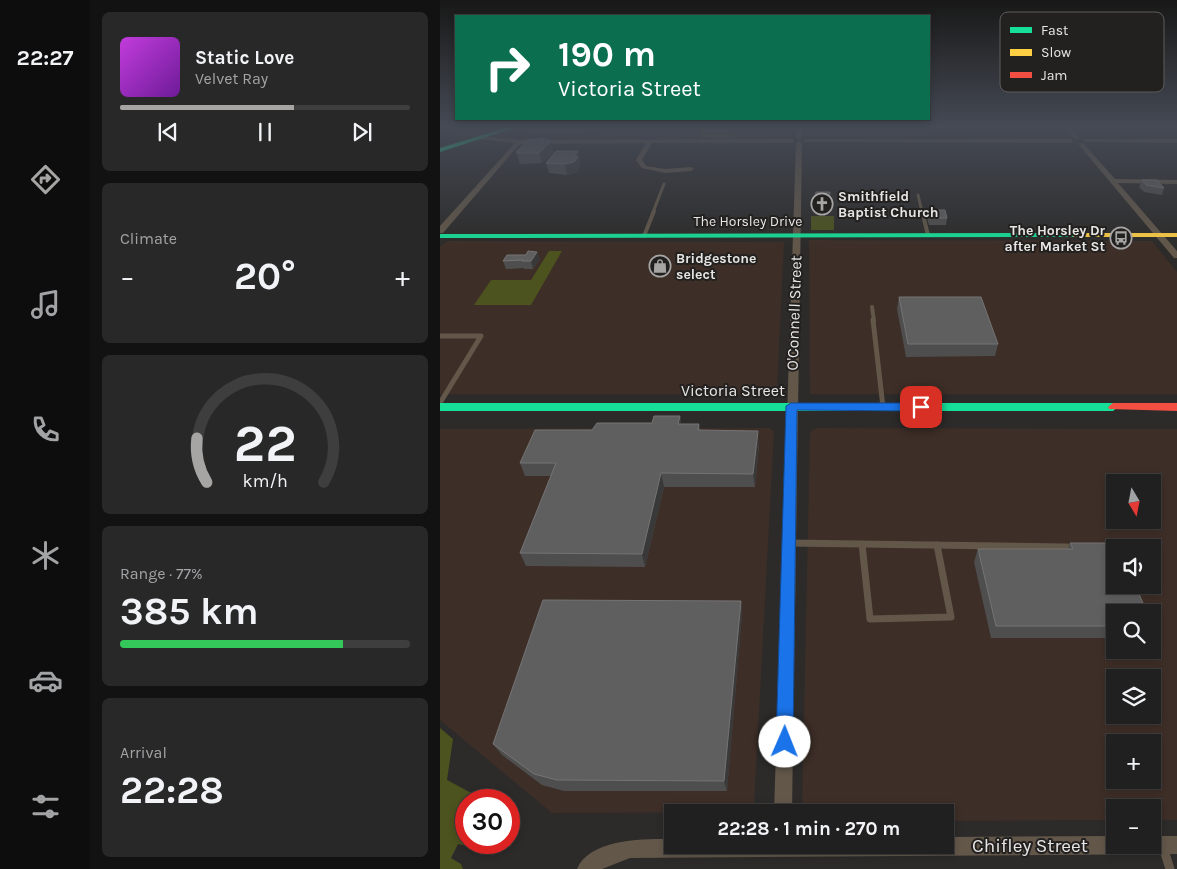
<!DOCTYPE html>
<html lang="en">
<head>
<meta charset="utf-8">
<style>
  :root { --surface:#212020; --page:#292829; --text:#f1f3f6; --muted:#a2a3a5; --line:#3e3e3e; --accent:#a6a5a4 }
  body { margin:0; font-family:Karla,sans-serif; background:var(--page); color:var(--text); height:100vh; display:flex; flex-direction:column; font-size:19px; white-space:nowrap }
  * { box-sizing:border-box; margin:0 }
  p { font-size:16px; color:var(--muted) }
  .icon { flex:none; width:28px; height:28px; fill:none; stroke:currentColor; stroke-width:2; stroke-linecap:round; stroke-linejoin:round }
  .map { position:relative; flex:1; overflow:hidden }
  .panel { display:flex; flex-direction:column; gap:12px; padding:12px; background:#121212; width:350px }
  .panel>* { flex:none }
  .banner { position:absolute; left:15px; top:15px; width:475px; height:105px; border-radius:0px; box-shadow:0 2px 8px #0003,0 0 0 1px var(--line); background:#0b6e4f; color:#fff; overflow:hidden }
  .needle { width:32px; rotate:170deg }
  .tools { position:absolute; left:666px; top:474px; display:grid; gap:10px }
  .tools a { display:grid; place-items:center; width:55px; height:55px; border-radius:0px; background:var(--surface); box-shadow:0 2px 8px #0003,0 0 0 1px var(--line); font-size:25px }
  .speed { position:absolute; left:15px; top:789px; display:flex; gap:10px; font-size:25px; font-weight:700; text-align:center }
  .speed>* { display:grid; place-content:center; width:65px; height:65px; border-radius:50%; background:var(--surface); box-shadow:0 2px 8px #0003,0 0 0 1px var(--line); line-height:1 }
  .speed .limit { border:8px solid #d22; background:#fff; color:#111 }
  .pin { position:absolute; display:grid; place-items:center; width:42px; height:42px; color:#fff; margin:-21px; border-radius:10px; box-shadow:0 2px 8px #0006 }
  .me { position:absolute; width:55px; margin:-28px; rotate:1deg; stroke-linejoin:round; filter:drop-shadow(0 0 4px #0008) }
  .turn { display:flex; align-items:center; gap:18px; height:105px; padding:0 20px; font-size:22px }
  .turn .icon { width:65px; height:65px; stroke-width:2.5 }
  .turn b { display:block; font-size:35px; line-height:42px }
  .big { font-size:38px; font-weight:700; line-height:1.1 }
  .panel .widget { flex:1; display:flex; flex-direction:column; justify-content:center; gap:8px; min-width:0; padding:0 18px; border-radius:8px; background:var(--page) }
  .panel .dial { align-items:center; gap:0 }
  .dial svg { height:130px; overflow:visible; fill:none; stroke:var(--line); stroke-width:7; stroke-linecap:round; text-anchor:middle }
  .dial text { fill:var(--text); stroke:none }
  .song { display:flex; align-items:center; gap:15px }
  .cover { width:60px; height:60px; border-radius:8px; background:linear-gradient(135deg,hsl(290 70% 55%),hsl(280 70% 35%)) }
  .played { height:5px; border-radius:2px; background:linear-gradient(90deg,var(--accent) 60%,var(--line) 60%) }
  .keys { display:flex; justify-content:space-around; direction:ltr }
  .heat { display:flex; justify-content:space-between; align-items:center; font-size:28px; direction:ltr }
  .charge { height:8px; border-radius:4px; background:linear-gradient(90deg,#34c759 77%,var(--line) 0) }
  .trip { position:absolute; left:224px; top:804px; width:290px; height:50px; border-radius:0px; background:var(--surface); box-shadow:0 2px 8px #0003,0 0 0 1px var(--line); font-weight:700; line-height:50px; text-align:center }
  main { display:flex; flex:1; min-height:0 }
  .tabs { display:flex; flex-direction:column; width:90px; justify-content:space-around; align-items:center; background:#0d0d0d; color:var(--muted) }
  .tabs .icon { width:35px; height:35px }
  .tabs .current { color:var(--accent) }
  .tabs b { font-size:22px; color:var(--text) }
  .map>svg:first-child { display:block }
  .commercial { fill:#3d2c2f }
  .industrial { fill:#3d2e27; fill-rule:evenodd }
  .green { fill:#4d531e }
  .lines { fill:none; stroke-linecap:round; stroke-linejoin:round }
  .path { stroke:#69625a; stroke-width:1; stroke-dasharray:0.5 2; stroke-linecap:butt }
  .lane-far4 { stroke:#625749; stroke-width:3 }
  .lane-far3 { stroke:#625749; stroke-width:4 }
  .lane-far2 { stroke:#625749; stroke-width:5 }
  .lane-far1 { stroke:#625749; stroke-width:7 }
  .lane { stroke:#625749; stroke-width:9 }
  .street { fill:#625749; fill-rule:evenodd }
  .fast { fill:#16e098; fill-rule:evenodd }
  .slow { fill:#ffcf43; fill-rule:evenodd }
  .jam { fill:#f24e42; fill-rule:evenodd }
  .wall { fill:#4f4e4e }
  .shaded-wall { fill:#3a3939 }
  .building { fill:#605f5f; stroke:#757474 }
  .route { fill:#1a73e8; stroke:#114b97 }
  .labels { text-anchor:middle; dominant-baseline:central; stroke-width:4; stroke-linejoin:round; paint-order:stroke }
  .far-poi-label { font-size:14px; font-weight:bold; fill:#e7e6e5; stroke:#232120; text-anchor:start }
  .far-street-label { font-size:14px; fill:#e7e6e5; stroke:#232120 }
  .street-label { font-size:16px; fill:#e7e6e5; stroke:#232120 }
  .near-street-label { font-size:19px; fill:#e7e6e5; stroke:#232120 }
  .key { fill:#232120; stroke:#5e5c5b; stroke-width:1 }
  .key-label { font-size:14px; fill:#e7e6e5 }
</style>
</head>
<body>
<main>
<nav class="tabs">
<b>22:27</b>
<svg class="icon current" aria-label="directions" viewBox="0 0 24 24"><path d="M12 3l9 9-9 9-9-9zM9 14v-3h6M13 9l2 2-2 2"/></svg>
<svg class="icon" aria-label="music" viewBox="0 0 24 24"><path d="M9 18V5l10-2v13"/><circle cx="6" cy="18" r="3"/><circle cx="16" cy="16" r="3"/></svg>
<svg class="icon" aria-label="phone" viewBox="0 0 24 24"><path d="M5 4h4l2 5-3 2q2 4 5 5l2-3 5 2v4C11 20 4 13 5 4z"/></svg>
<svg class="icon" aria-label="climate" viewBox="0 0 24 24"><path d="M12 3v18M4 7l16 10M4 17L20 7"/></svg>
<svg class="icon" aria-label="car" viewBox="0 0 24 24"><path d="M5 17H2v-5l4-1 3-4h7l3 4 3 1v5h-3M9 17h6M6 11h13"/><circle cx="7" cy="17" r="2"/><circle cx="17" cy="17" r="2"/></svg>
<svg class="icon" aria-label="filters" viewBox="0 0 24 24"><path d="M4 7h16M4 17h16"/><circle cx="9" cy="7" r="2"/><circle cx="15" cy="17" r="2"/></svg>
</nav>
<section class="panel">
<div class="widget">
<div class="song"><i class="cover"></i><div><b>Static Love</b><p>Velvet Ray</p></div></div>
<div class="played"></div>
<div class="keys"><svg class="icon" aria-label="previous" viewBox="0 0 24 24"><path d="M18 5L8 12l10 7zM5 5v14"/></svg><svg class="icon" aria-label="pause" viewBox="0 0 24 24"><path d="M8 5v14M16 5v14"/></svg><svg class="icon" aria-label="next" viewBox="0 0 24 24"><path d="M6 5l10 7-10 7zM19 5v14"/></svg></div>
</div>
<div class="widget"><p>Climate</p>
<div class="heat"><a>−</a><b class="big">20°</b><a>+</a></div>
</div>
<div class="widget dial"><svg viewBox="0 0 100 80">
<path d="M14 69A42 42 0 1 1 86 69"/>
<path d="M14 69A42 42 0 0 1 8 42" stroke="#a6a5a4"/>
<text x="50" y="56" font-size="32" font-weight="700">22</text>
<text x="50" y="72" font-size="11">km/h</text>
</svg></div>
<div class="widget"><p>Range · 77%</p><b class="big">385 km</b><div class="charge"></div></div>
<div class="widget"><p>Arrival</p><b class="big">22:28</b></div>
</section>
<div class="map">
<svg width="737" height="869" viewBox="0 0 737 869">
  <rect width="100%" height="100%" fill="#2c2b2a"/>
  <polygon class="commercial" points="89,126 227,126 222,138 51,137"/>
  <g class="industrial">
    <polygon points="369,240 712,241 737,272 737,394 370,394"/>
    <polygon points="8,241 344,242 337,391 333,394 0,394 0,246"/>
    <polygon points="329,428 334,431 314,806 308,812 112,813 0,720 0,429"/>
    <path d="M376 428 737 429V820H713L712 808H675V820L505 821V812H362L370 432ZM675 482H712V520H675ZM675 548H712V585H675ZM675 612H712V650H675ZM675 678H712V715H675ZM675 742H712V780H675Z"/>
  </g>
  <g class="green">
    <polygon points="262,126 298,126 295,138 258,138"/>
    <rect x="371" y="216" width="23" height="14"/>
    <polygon points="109,251 122,251 91,305 34,305 51,280 91,280"/>
    <polygon points="0,728 13,739 7,780 37,796 36,800 26,800 26,842 39,843 32,847 18,844 11,858 21,864 23,869 0,869"/>
  </g>
  <g class="lines">
    <g class="path">
      <polyline points="4,126 22,133"/>
      <polyline points="0,127 2,126"/>
      <polyline points="0,129 17,135"/>
      <polyline points="0,130 10,134"/>
    </g>
    <g class="lane-far4">
      <polyline points="478,195 482,212"/>
      <polyline points="213,212 224,184"/>
    </g>
    <g class="lane-far3">
      <polyline points="482,211 488,235"/>
      <polyline points="204,236 214,211"/>
      <polyline points="432,307 434,321"/>
    </g>
    <g class="lane-far2">
      <polyline points="433,320 443,407"/>
      <polyline points="0,336 41,336 0,403"/>
    </g>
    <g class="lane-far1">
      <polyline points="349,543 627,547"/>
      <polyline points="422,544 430,619 511,617 497,545"/>
    </g>
    <polyline class="lane" points="723,847 730,869"/>
    <g class="street">
      <polygon points="357,126 363,126 362,138 359,140 356,138"/>
      <polygon points="624,126 630,126 639,139 635,139"/>
      <polygon points="39,136 81,140 352,139 355,141 352,143 212,143 202,160 206,166 225,169 251,167 254,169 251,171 225,173 202,168 196,160 206,143 82,144 78,146 3,233 0,233 0,226 75,143 37,139"/>
      <polygon points="366,139 631,139 634,141 631,143 364,142 364,140"/>
      <polygon points="646,139 737,139 737,143 644,142 644,140"/>
      <polygon points="359,141 362,143 352,812 334,812 356,143"/>
      <polygon points="639,143 643,143 675,179 737,180 737,184 678,183 737,251 737,258 734,258 639,145"/>
      <path d="M675 836V845H712V836H737V854L190 858 162 869H137C150 838 205 839 232 839V845H505V837Z"/>
    </g>
    <g class="fast">
      <polygon points="72,126 81,126 0,152 0,148"/>
      <polygon points="639,233 639,237 636,237 0,238 0,234"/>
      <polygon points="0,403 673,403 678,407 673,411 0,411"/>
    </g>
    <rect class="slow" x="633" y="233" width="104" height="4"/>
    <polygon class="jam" points="673,403 737,403 737,411 669,409 668,407"/>
  </g>
  <g class="wall">
    <polygon points="73,126 160,126 157,130 147,130 145,133 92,134 91,132 74,130"/>
    <polygon points="105,140 110,140 113,152 102,163 80,164 76,152"/>
    <polygon points="140,161 139,163 140,167 137,172 127,175 109,173 106,163"/>
    <polygon points="702,180 724,188 722,195 704,192 699,187"/>
    <polygon points="390,192 388,214 378,214 378,208 374,207 374,200"/>
    <polygon points="488,210 507,218 506,225 489,225 487,218"/>
    <polygon points="97,252 100,259 93,269 84,269 84,268 66,269 63,261"/>
    <polygon points="459,297 558,344 555,356 466,357 457,309"/>
    <polygon points="240,416 241,424 259,424 260,431 319,444 315,487 224,487 205,567 86,566 80,553 111,476 85,476 80,463 152,430 212,423"/>
    <polygon points="630,543 675,612 675,638 551,638 534,562 538,549 628,549"/>
    <polygon points="301,601 302,614 287,791 124,791 102,785 62,755 53,744"/>
  </g>
  <g class="shaded-wall">
    <polygon points="143,126 146,126 147,130 145,133"/>
    <polygon points="105,138 107,146 110,140 113,152 102,163 99,153 103,140"/>
    <polygon points="138,151 140,161 139,163 140,167 137,172 127,175 125,164 134,157"/>
    <polygon points="390,192 390,199 388,214 388,207"/>
    <polygon points="97,252 100,259 93,269 91,261"/>
    <polygon points="240,416 242,429 238,424"/>
    <polygon points="318,431 319,444 315,487 313,474"/>
    <polygon points="221,473 224,487 205,567 202,554"/>
    <polygon points="301,601 302,614 287,791 284,781"/>
  </g>
  <g class="building">
    <polygon points="105,138 103,140 110,140 108,142 110,142 99,153 77,153 79,152 76,152 88,140"/>
    <polygon points="116,151 138,151 134,157 138,157 134,162 125,164 106,163"/>
    <polygon points="702,180 717,180 724,188 706,185"/>
    <polygon points="376,192 390,192 388,207 378,207 378,201 374,200"/>
    <polygon points="488,210 505,210 507,218 490,218"/>
    <polygon points="88,251 97,252 91,261 82,261 83,260 63,261 67,255 86,255"/>
    <polygon points="459,297 541,297 558,344 468,344"/>
    <polygon points="214,416 240,416 238,424 259,424 258,430 318,431 313,474 221,473 202,554 80,553 116,463 80,463 95,430 152,430 157,423 212,423"/>
    <polygon points="630,543 677,543 679,548 675,548 675,585 695,585 707,612 675,612 675,626 556,626 538,549 633,549"/>
    <polygon points="103,600 301,601 284,781 117,780 94,774 53,744"/>
  </g>
  <linearGradient id="sky" x2="0" y2="1"><stop stop-color="#181817"/><stop offset="0.51" stop-color="#454a55"/><stop offset="1" stop-color="#454a55" stop-opacity="0"/></linearGradient>
  <rect width="737" height="248" fill="url(#sky)"/>
  <polygon class="route" points="351,403 481,403 487,407 481,411 357,410 353,742 351,748 345,751 339,748 336,742 346,406"/>
  <defs>
    <g id="church-ring" transform="scale(1.125)"><circle r="9.5" fill="#232120" stroke="#a6a5a4" stroke-width="1.5"/><path d="M-1.2-6h2.4v3.5h3.3v2.4h-3.3V6h-2.4V-.1h-3.3v-2.4h3.3Z" fill="#a6a5a4"/></g>
    <g id="bus-ring" transform="scale(1.125)"><circle r="9.5" fill="#232120" stroke="#a6a5a4" stroke-width="1.5"/><path d="M-5-6H5V4H4V6H2V4H-2V6H-4V4H-5ZM-3.5-4V0h7V-4ZM-3.5 1.2v1.5H-2V1.2ZM2 1.2v1.5H3.5V1.2Z" fill="#a6a5a4"/></g>
    <g id="shop-ring" transform="scale(1.125)"><circle r="9.5" fill="#232120" stroke="#a6a5a4" stroke-width="1.5"/><path d="M-5-2.5h2.3a2.7 3.5 0 0 1 5.4 0H5L5.5 6h-11ZM-1.5-2.5h3a1.5 2.3 0 0 0-3 0Z" fill="#a6a5a4"/></g>
  </defs>
  <g fill-rule="evenodd">
    <use href="#church-ring" x="382" y="204"/>
    <use href="#bus-ring" x="681" y="238"/>
    <use href="#shop-ring" x="220" y="266"/>
  </g>
  <g class="labels">
    <g class="far-poi-label">
      <text x="398" y="196">Smithfield<tspan x="398" dy="16">Baptist Church</tspan></text>
      <text x="665" y="230" text-anchor="end">The Horsley Dr<tspan x="665" dy="16">after Market St</tspan></text>
      <text x="236" y="258">Bridgestone<tspan x="236" dy="16">select</tspan></text>
    </g>
    <g class="far-street-label">
      <text x="308" y="221">The Horsley Drive</text>
    </g>
    <g class="street-label">
      <text transform="translate(354 313) rotate(-88)">O'Connell Street</text>
      <text x="293" y="390">Victoria Street</text>
    </g>
    <g class="near-street-label">
      <text x="590" y="846">Chifley Street</text>
    </g>
  </g>
  <rect x="560" y="12" width="164" height="80" rx="8" class="key"/>
  <rect x="570" y="27" width="22" height="6" fill="#16e098"/>
  <rect x="570" y="49" width="22" height="7" fill="#ffcf43"/>
  <rect x="570" y="72" width="22" height="6" fill="#f24e42"/>
  <g class="key-label">
    <text x="601" y="35">Fast</text>
    <text x="601" y="57">Slow</text>
    <text x="601" y="80">Jam</text>
  </g>
</svg>
<div class="tools">
<a><svg class="needle" viewBox="-14 -14 28 28"><path d="M0-13l5 13h-10z" fill="#e53935"/><path d="M0 13l5-13h-10z" fill="#a2a3a5"/></svg></a>
<a><svg class="icon" aria-label="sound" viewBox="0 0 24 24"><path d="M4 9h4l5-4v14l-5-4H4zM17 9q2 3 0 6"/></svg></a>
<a><svg class="icon" aria-label="search" viewBox="0 0 24 24"><circle cx="10" cy="10" r="6"/><path d="M15 15l6 6"/></svg></a>
<a><svg class="icon" aria-label="layers" viewBox="0 0 24 24"><path d="M12 4l9 5-9 5-9-5zM3 14l9 5 9-5"/></svg></a>
<a>+</a>
<a>−</a>
</div>
<div class="speed"><div class="limit">30</div></div>
<div class="pin" style="left:481px;top:407px;background:#d93025"><svg class="icon" aria-label="arrive" viewBox="0 0 24 24"><path d="M6 21V4h12l-3 4 3 4H6"/></svg></div>
<svg class="me" style="left:345px;top:742px" viewBox="-20 -20 40 40"><circle r="19" fill="#fff"/><path d="M0-13L10 11 0 6-10 11z" fill="#1a73e8"/></svg>
<div class="trip">22:28 · 1 min · 270 m</div>
<div class="banner">
<div class="turn"><svg class="icon" aria-label="right" viewBox="0 0 24 24"><path d="M7 20v-9h11M14 6l5 5-5 5"/></svg><div><b>190 m</b>Victoria Street</div></div>
</div>
</div>
</main>
</body>
</html>
